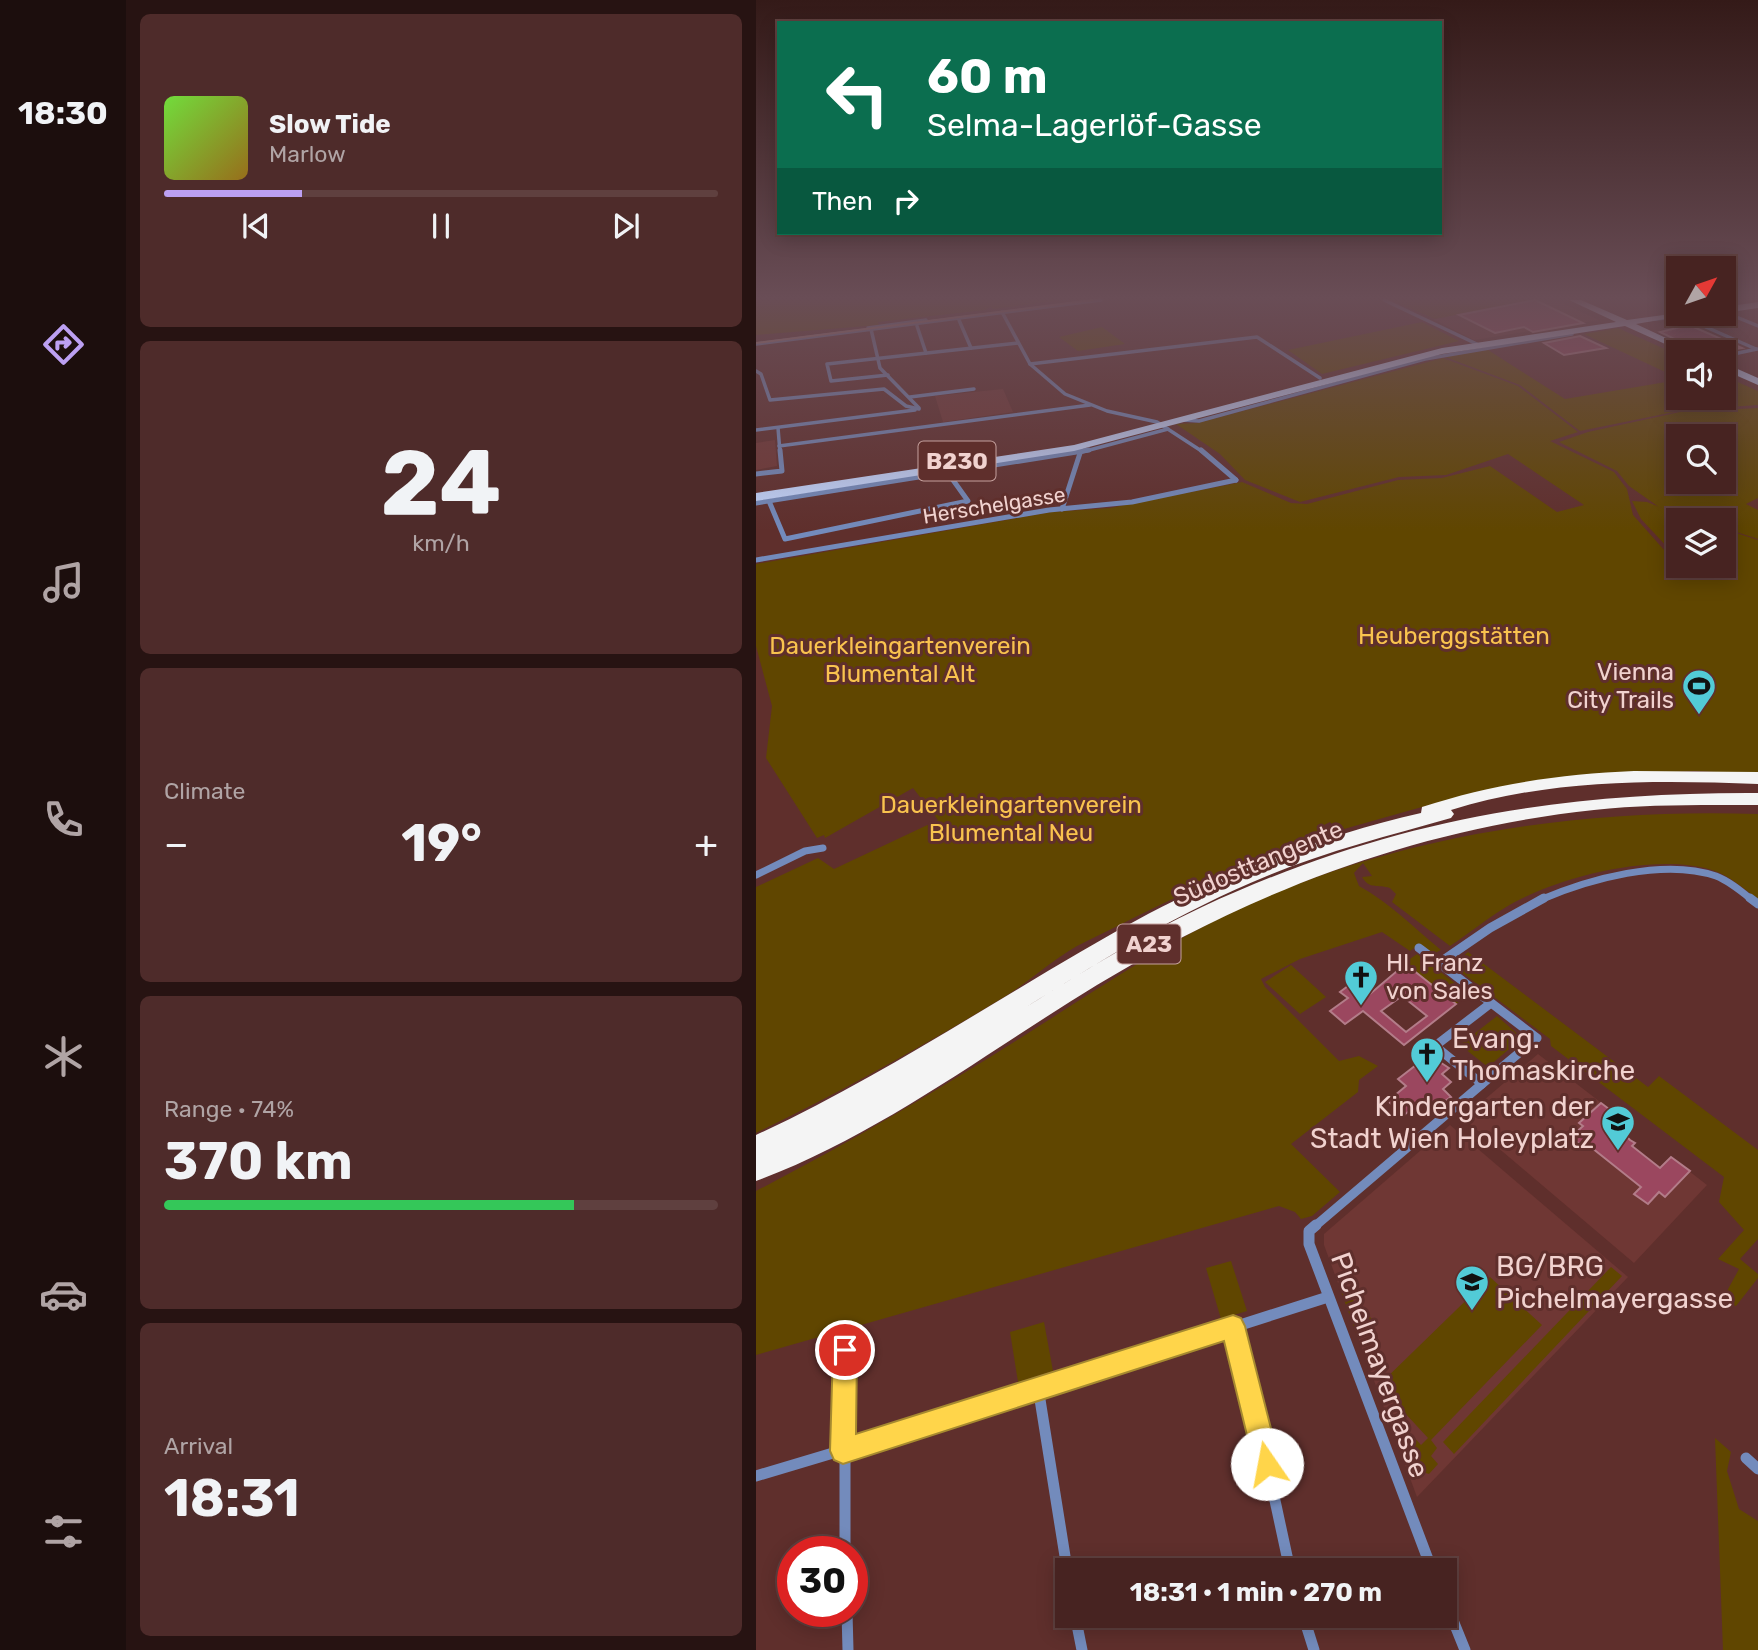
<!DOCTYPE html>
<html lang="en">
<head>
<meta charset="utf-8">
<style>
  :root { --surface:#472321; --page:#4e2b2a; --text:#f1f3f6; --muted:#b0a4a5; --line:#5f403f; --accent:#bca0f2 }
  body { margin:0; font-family:Rubik,sans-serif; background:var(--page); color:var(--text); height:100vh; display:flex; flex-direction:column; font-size:26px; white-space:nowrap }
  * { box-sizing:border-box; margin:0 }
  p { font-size:23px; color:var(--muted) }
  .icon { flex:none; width:38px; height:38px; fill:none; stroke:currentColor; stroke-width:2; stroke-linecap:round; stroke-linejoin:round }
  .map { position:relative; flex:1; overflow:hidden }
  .panel { display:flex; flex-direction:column; gap:14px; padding:14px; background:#271312; width:630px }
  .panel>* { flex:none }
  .guide { position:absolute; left:21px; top:21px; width:665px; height:214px; border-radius:0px; box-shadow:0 4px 18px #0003,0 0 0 2px var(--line); background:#0b6e4f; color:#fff; overflow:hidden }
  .needle { width:46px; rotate:50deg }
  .fabs { position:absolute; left:910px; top:256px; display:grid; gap:14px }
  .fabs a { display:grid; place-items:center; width:70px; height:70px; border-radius:0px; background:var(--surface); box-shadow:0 4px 18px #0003,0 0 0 2px var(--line); font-size:35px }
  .speed { position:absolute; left:21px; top:1536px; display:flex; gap:14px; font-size:35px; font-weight:700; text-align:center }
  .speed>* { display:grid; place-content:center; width:91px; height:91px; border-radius:50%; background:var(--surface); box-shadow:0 4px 18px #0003,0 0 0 2px var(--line); line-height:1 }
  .speed .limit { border:10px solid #d22; background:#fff; color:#111 }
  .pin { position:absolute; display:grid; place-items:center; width:60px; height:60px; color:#fff; margin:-30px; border:4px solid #fff; border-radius:50%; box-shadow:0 2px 7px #0007 }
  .me { position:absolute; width:77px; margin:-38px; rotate:348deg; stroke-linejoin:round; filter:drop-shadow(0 0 5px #0008) }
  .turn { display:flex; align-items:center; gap:24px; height:147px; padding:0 35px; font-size:32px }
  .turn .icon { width:91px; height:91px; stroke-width:2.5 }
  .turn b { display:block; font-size:49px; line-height:60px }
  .then { display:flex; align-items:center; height:66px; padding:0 35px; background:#0003; gap:14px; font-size:26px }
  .big { font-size:52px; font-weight:700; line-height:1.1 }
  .panel .tile { flex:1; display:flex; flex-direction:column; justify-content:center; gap:10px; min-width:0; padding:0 24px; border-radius:10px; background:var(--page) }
  .panel .dial { align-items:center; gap:0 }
  .dial b { font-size:91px; line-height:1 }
  .song { display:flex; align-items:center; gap:21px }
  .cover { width:84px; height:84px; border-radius:10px; background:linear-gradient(135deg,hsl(100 70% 55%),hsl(40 70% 35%)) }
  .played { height:7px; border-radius:4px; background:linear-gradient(90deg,var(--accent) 25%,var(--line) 25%) }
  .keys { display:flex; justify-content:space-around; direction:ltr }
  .heat { display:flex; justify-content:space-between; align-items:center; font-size:38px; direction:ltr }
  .charge { height:10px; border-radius:5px; background:linear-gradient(90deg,#34c759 74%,var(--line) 0) }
  .trip { position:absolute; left:299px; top:1558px; width:402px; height:70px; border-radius:0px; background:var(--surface); box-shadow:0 4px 18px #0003,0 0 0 2px var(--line); font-weight:700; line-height:70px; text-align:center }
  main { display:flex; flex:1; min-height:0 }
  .tabs { display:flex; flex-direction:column; width:126px; justify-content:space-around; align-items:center; background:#1c0e0d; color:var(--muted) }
  .tabs .icon { width:49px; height:49px }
  .tabs .selected { color:var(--accent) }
  .tabs b { font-size:32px; color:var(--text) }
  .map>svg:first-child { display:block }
  .built { fill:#6f3734 }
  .green { fill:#604600; fill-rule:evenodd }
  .building { fill:#9b475f; stroke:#b37c89; stroke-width:2; fill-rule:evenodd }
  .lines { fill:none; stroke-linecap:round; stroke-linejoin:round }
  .minor-far4 { stroke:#738bbc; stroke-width:3.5 }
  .minor-far3 { stroke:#738bbc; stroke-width:5 }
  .minor-far2 { stroke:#738bbc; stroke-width:7 }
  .minor-far1 { stroke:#738bbc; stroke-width:9 }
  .minor { stroke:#738bbc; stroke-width:11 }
  .primary { fill:#c3d7ff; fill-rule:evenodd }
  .motorway { fill:#f4f4f4; fill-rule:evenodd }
  .tram { stroke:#b6908d; stroke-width:2 }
  .route { fill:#ffd54a; stroke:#a68a30; stroke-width:2 }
  .labels { text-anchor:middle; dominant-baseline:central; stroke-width:6; stroke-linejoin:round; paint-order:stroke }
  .far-street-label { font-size:21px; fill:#f1d2cf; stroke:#5f2f2c }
  .shield { fill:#5f2f2c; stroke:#c5a19e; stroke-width:2 }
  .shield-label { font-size:23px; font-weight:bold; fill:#f1d2cf }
  .park-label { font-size:24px; fill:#f9c34e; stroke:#5f2f2c }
  .poi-label { font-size:24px; fill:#f1d2cf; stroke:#5f2f2c; text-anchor:end }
  .street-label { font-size:24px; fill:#f1d2cf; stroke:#5f2f2c }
  .near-poi-label { font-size:28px; fill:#f1d2cf; stroke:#5f2f2c; text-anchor:start }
  .near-street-label { font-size:28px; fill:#f1d2cf; stroke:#5f2f2c }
</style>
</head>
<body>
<main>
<nav class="tabs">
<b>18:30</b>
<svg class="icon selected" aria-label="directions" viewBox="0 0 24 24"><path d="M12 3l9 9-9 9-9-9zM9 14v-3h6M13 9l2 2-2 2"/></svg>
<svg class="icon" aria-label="music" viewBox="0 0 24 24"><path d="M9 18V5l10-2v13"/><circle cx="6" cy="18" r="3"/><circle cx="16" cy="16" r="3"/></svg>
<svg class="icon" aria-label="phone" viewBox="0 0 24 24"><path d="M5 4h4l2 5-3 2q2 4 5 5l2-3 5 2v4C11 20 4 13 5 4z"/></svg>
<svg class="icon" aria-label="climate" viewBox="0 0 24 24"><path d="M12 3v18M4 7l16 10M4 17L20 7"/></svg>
<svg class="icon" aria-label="car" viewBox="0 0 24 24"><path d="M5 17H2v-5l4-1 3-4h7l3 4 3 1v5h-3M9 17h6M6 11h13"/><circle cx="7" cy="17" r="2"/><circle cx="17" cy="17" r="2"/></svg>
<svg class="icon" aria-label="filters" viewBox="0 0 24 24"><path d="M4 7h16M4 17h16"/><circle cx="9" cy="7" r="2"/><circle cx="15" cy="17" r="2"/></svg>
</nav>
<section class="panel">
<div class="tile">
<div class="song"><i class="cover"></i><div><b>Slow Tide</b><p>Marlow</p></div></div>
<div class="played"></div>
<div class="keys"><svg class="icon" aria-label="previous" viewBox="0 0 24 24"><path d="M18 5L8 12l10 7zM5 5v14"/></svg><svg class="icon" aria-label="pause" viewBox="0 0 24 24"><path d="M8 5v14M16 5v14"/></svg><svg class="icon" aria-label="next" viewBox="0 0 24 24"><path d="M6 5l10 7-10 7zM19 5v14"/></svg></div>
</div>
<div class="tile dial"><b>24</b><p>km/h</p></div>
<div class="tile"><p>Climate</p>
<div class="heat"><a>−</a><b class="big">19°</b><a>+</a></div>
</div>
<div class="tile"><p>Range · 74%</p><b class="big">370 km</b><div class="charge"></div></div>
<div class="tile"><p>Arrival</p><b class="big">18:31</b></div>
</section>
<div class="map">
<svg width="1002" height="1650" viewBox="0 0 1002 1650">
  <rect width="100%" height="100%" fill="#5f2f2c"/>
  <g class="built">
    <polygon points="776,300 799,300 843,320 718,340 677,319"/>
    <polygon points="247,389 257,412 187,422 179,396"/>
    <polygon points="19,440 21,466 0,470 0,443"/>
    <polygon points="782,1054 861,1115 850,1126 867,1139 870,1136 874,1140 879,1143 876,1146 904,1168 915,1157 951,1185 878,1263 707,1118"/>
    <polygon points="694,1125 872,1277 661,1497 568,1245 568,1234"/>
  </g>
  <g class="green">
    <polygon points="0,300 305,300 237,309 235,307 229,310 122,322 123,325 0,335"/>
    <polygon points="635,300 776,300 679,319"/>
    <polygon points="666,322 703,341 566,374 532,350"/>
    <polygon points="346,327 369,344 322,351 303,337"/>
    <polygon points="862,328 922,355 922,378 828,334"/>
    <polygon points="732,350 809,399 922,380 922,397 968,397 968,376 1002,391 1002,405 928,410 824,431 764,385 689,357"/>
    <path d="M687 358 762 386 822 432 794 441 858 472 871 489 877 515 909 551 914 550 885 519 876 501 891 502 937 520H922V565H968V529L1002 540V774L939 771 877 774 680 803 581 831 574 822 568 825 574 833C489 862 411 901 331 941 301 955 276 980 248 997 167 1046 85 1092 0 1133V887L62 858 78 869 182 820 157 788 69 838 68 835 61 838 10 758 16 706 0 646V564L296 512 354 508 486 482 535 503 551 504 642 480 686 478 734 466 801 512 828 505 752 454 690 475 643 477 544 502 489 480 464 454 420 424 442 423Z"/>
    <path d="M1002 408V498L990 504 1002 510V539L968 528V520H942L903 507 873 486 861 471 803 442 832 432 924 412ZM922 436H968V481H922Z"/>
    <path d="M1002 814V899C988 889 973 875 956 870 898 852 798 877 747 909 729 920 712 934 694 946L636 902 640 894 634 888C621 884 614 890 606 877L616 876 607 863 598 873 603 886C633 902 658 928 685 950L677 954 664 944 654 951 626 932 544 959 505 979 509 987 583 1061 603 1056 622 1066 603 1080 602 1092 535 1144 584 1192 556 1216 545 1219 539 1212 523 1206 0 1355V1191C91 1144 179 1092 266 1037 337 992 407 944 483 909 642 834 828 808 1002 814Z"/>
    <polygon points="712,952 892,1087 903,1076 1002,1150 1002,1239 984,1259 1002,1274 1002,1278 980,1306 965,1302 983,1269 962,1259 988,1230 963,1202 968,1177 795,1046 794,1039 701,969 699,963"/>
    <polygon points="661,954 713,994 700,1004 648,963"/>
    <polygon points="535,965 570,997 544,1014 509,982"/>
    <polygon points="741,1016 766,1038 732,1067 704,1045"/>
    <polygon points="475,1261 491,1311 465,1319 450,1268"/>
    <polygon points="855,1267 866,1276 698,1454 687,1442"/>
    <polygon points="734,1277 786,1325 675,1440 681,1448 675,1456 682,1464 673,1474 657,1469 649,1457 649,1441 654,1433 665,1445 672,1438 623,1385"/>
    <polygon points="583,1286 616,1319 614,1327 602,1338"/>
    <polygon points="288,1322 297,1371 262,1382 254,1332"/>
    <polygon points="959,1438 975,1452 971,1471 983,1509 1002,1521 1002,1650 967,1650"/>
  </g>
  <g class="building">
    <polygon points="779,300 827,323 777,332 768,327 739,333 703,315"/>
    <polygon points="933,325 986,348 958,352 945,346 937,348 904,332"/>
    <polygon points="824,336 850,348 808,355 788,343"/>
    <path d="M652 966 700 1004 648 1045 607 1011 589 1024 574 1011 592 998 584 992 592 986 608 999 641 971ZM646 996 671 1016 650 1032 625 1011Z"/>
    <polygon points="673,1055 693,1068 686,1074 695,1082 687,1089 695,1097 677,1109 667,1100 648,1115 632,1101 650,1086 642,1079"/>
    <polygon points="845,1103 861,1115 850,1126 867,1139 870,1136 874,1140 879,1143 876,1146 904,1168 915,1157 934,1171 909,1197 903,1192 892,1204 878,1194 885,1187 831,1144 827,1147 815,1137 827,1126 823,1123"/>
  </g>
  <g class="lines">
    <g class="minor-far4">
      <polyline points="628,300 725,346"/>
      <polyline points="913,300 922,304"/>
      <polyline points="246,312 274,364 309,394 351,411 401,422 447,452"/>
      <polyline points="968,312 1002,326"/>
      <polyline points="927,317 1000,349"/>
      <polyline points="203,320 215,348"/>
      <polyline points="891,320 956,313"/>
      <polyline points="161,326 170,353"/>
      <polyline points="112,328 170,320"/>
      <polyline points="115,329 124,368 163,408"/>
      <polyline points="0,344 345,300"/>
      <polyline points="968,356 1001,349"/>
      <polyline points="274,364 501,337 564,378"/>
      <polyline points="0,371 5,374 14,400 128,389 150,406 163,409"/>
      <polyline points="132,375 75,381 71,364 262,343"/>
      <polyline points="154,397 218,389"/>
      <polyline points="427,420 443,421 669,359 816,334"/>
      <polyline points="22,428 24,452"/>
      <polyline points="0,430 159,410"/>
      <polyline points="23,446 334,405"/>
      <polyline points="326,452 412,429"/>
    </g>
    <g class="minor-far3">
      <polyline points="445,450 480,480"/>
      <polyline points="0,474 26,471 24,450"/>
      <polyline points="13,501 29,539 212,501 192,473"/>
      <polyline points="0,503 333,450"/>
      <polyline points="306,509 325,450"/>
      <polyline points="0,560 293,510 376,502 480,480"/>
    </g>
    <g class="minor-far2">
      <polyline points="0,875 49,851 67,848"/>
      <path d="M784 900C833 879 908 858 960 876 973 881 985 891 996 900"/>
    </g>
    <g class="minor-far1">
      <polyline points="994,898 1002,904"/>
      <polyline points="663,948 683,963"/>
      <polyline points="735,1003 679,1046 726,1084 781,1038 683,963 734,928 788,898"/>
      <polyline points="558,1227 726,1084"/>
    </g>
    <g class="minor">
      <polyline points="560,1225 553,1231 553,1244 676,1570"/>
      <polyline points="477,1327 501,1417 534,1570"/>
      <polyline points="89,1350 89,1552"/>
      <polyline points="282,1387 312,1575"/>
      <polyline points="990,1458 1002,1469"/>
      <polyline points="0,1476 184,1421 572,1297"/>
      <polyline points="690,1603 709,1650"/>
      <polyline points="91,1612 92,1650"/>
      <polyline points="319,1615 326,1650"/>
      <polyline points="547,1615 558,1650"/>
    </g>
    <g class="primary">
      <polygon points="813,300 825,300 871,320 922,313 942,313 880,324 940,352 927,352 869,326 686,354 318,451 0,501 0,493 318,445 686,348 860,322"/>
      <polygon points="1002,302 1002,308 968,313 968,307"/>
      <polygon points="968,363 1002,378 1002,385 968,370"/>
    </g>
    <path class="motorway" d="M878 771 1002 772V784C900 780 794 779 695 810L698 814 695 818C632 836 571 851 511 876 425 911 346 960 267 1009 325 973 384 936 446 907 631 821 799 792 1002 793V805C947 805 892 804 838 810 659 829 495 892 341 985 231 1052 122 1136 0 1181V1135C137 1072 260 985 392 914 478 869 570 835 665 813L666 807C736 784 805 774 878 771Z"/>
    <polyline class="tram" points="0,343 337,300"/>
  </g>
  <linearGradient id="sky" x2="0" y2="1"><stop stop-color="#341a18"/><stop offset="0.56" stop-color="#694d56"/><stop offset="1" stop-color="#694d56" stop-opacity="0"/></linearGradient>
  <rect width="1002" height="531" fill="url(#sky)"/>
  <polygon class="route" points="477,1315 485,1318 489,1326 524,1464 520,1473 511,1477 502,1473 498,1464 468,1341 87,1464 78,1460 74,1451 77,1350 80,1342 89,1338 97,1342 101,1350 100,1434"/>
  <defs>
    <g id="stadium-pin" transform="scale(1.75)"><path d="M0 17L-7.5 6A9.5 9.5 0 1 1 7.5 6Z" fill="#52cbd7" stroke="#5f2f2c"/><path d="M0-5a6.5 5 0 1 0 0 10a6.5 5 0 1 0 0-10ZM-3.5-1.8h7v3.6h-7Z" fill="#111"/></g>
    <g id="church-pin" transform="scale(1.75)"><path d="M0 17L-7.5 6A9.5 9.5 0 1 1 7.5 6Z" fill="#52cbd7" stroke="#5f2f2c"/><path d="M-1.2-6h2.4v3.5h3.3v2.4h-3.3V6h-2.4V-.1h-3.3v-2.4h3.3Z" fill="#111"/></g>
    <g id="school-pin" transform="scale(1.75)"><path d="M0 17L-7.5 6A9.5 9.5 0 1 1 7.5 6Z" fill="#52cbd7" stroke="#5f2f2c"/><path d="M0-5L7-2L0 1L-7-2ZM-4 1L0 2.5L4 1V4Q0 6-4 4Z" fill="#111"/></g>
  </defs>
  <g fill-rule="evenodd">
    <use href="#stadium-pin" x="943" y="686"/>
    <use href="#church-pin" x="605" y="977"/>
    <use href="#church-pin" x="671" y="1054"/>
    <use href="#school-pin" x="862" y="1122"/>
    <use href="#school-pin" x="716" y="1282"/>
  </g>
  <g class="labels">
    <g class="far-street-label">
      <text transform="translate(238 505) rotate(-9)">Herschelgasse</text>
    </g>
    <g class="shield">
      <rect x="162.5" y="441.5" width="77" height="39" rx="5"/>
      <rect x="361.5" y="924.5" width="63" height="39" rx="5"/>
    </g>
    <g class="shield-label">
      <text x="201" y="461">B230</text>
      <text x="393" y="944">A23</text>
    </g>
    <g class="park-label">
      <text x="698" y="636">Heuberggstätten</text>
      <text x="144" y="646">Dauerkleingartenverein<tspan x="144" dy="28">Blumental Alt</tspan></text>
      <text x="255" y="805">Dauerkleingartenverein<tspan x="255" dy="28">Blumental Neu</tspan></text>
    </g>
    <g class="poi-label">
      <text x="918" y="672">Vienna<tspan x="918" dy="28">City Trails</tspan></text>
      <text x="630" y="963" text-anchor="start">Hl. Franz<tspan x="630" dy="28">von Sales</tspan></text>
    </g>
    <g class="street-label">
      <text transform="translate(502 863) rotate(-23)">Südosttangente</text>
    </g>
    <g class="near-poi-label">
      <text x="696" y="1038">Evang.<tspan x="696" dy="32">Thomaskirche</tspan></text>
      <text x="838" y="1106" text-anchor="end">Kindergarten der<tspan x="838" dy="32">Stadt Wien Holeyplatz</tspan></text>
      <text x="740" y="1266">BG/BRG<tspan x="740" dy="32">Pichelmayergasse</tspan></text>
    </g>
    <g class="near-street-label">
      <text transform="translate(624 1365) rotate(70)">Pichelmayergasse</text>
    </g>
  </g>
</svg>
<div class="fabs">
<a><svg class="needle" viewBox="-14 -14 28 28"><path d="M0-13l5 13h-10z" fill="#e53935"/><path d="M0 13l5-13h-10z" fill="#b0a4a5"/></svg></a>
<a><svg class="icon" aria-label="sound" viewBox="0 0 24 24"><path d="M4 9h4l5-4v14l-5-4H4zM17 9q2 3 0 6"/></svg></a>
<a><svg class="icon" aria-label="search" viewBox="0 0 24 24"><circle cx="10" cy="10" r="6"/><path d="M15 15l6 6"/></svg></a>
<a><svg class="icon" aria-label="layers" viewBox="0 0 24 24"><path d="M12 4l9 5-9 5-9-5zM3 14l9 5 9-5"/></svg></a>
</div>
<div class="speed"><div class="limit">30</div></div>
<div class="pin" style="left:89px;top:1350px;background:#d93025"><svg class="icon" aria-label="arrive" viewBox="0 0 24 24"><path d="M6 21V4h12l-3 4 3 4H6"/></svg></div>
<svg class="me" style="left:511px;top:1464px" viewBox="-20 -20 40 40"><circle r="19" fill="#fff"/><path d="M0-13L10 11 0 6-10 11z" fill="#ffd54a"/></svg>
<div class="trip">18:31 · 1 min · 270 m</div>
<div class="guide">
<div class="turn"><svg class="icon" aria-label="left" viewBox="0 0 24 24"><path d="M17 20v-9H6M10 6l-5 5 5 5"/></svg><div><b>60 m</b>Selma-Lagerlöf-Gasse</div></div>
<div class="then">Then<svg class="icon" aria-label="right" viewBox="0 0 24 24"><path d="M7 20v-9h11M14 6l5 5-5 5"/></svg></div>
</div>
</div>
</main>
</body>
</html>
